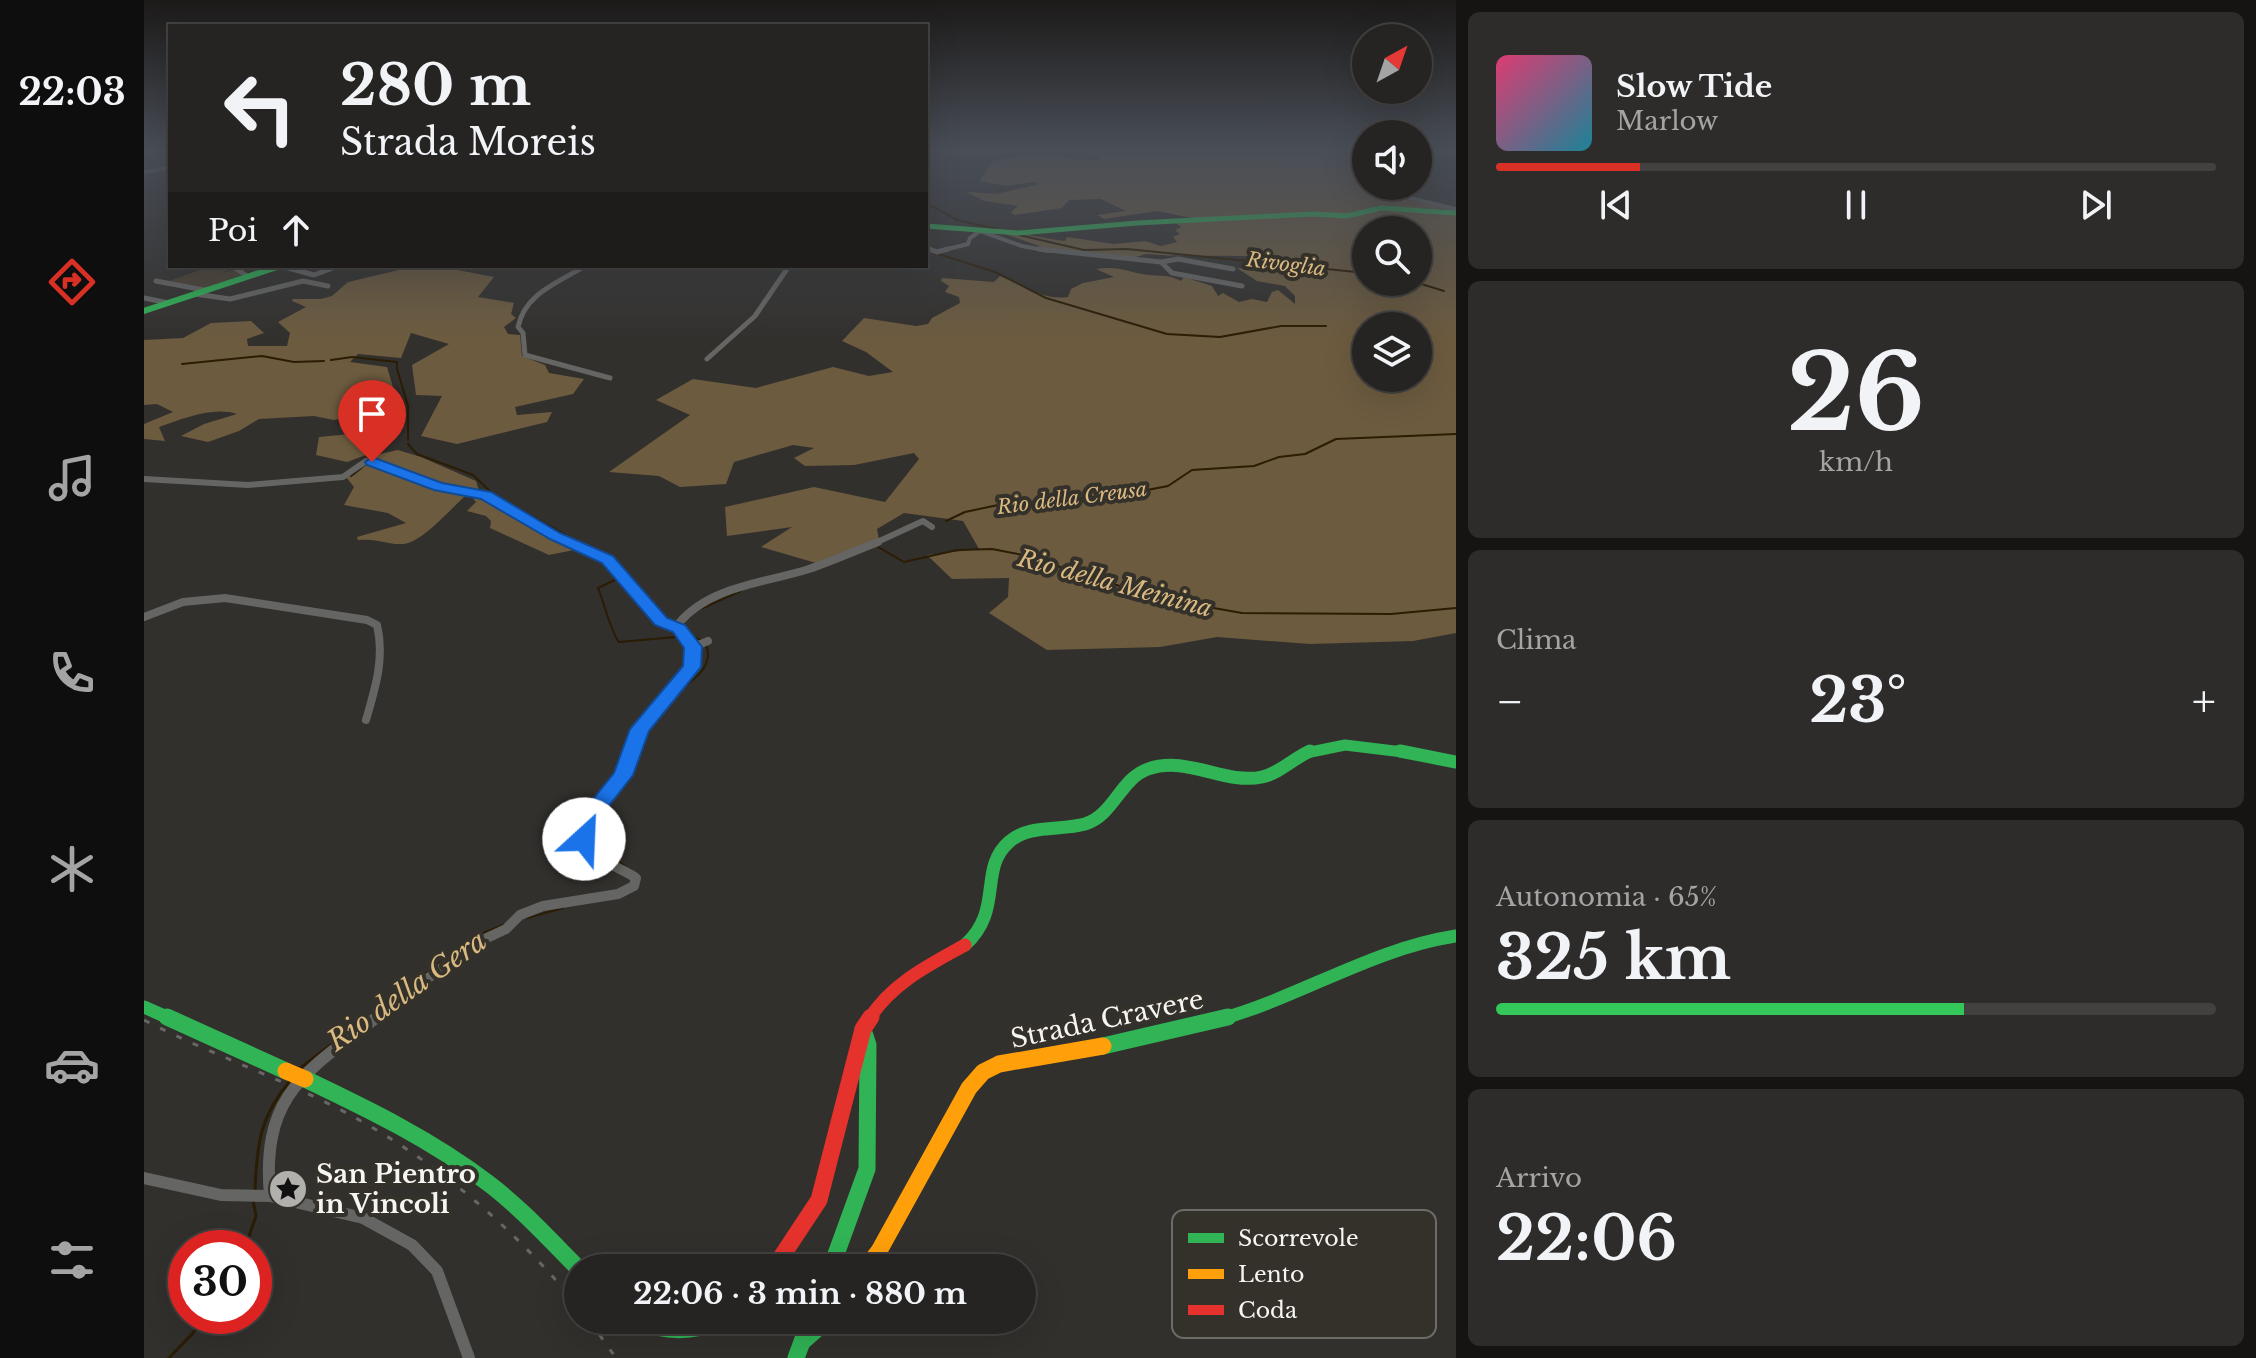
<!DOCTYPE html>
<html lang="it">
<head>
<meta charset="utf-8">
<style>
  :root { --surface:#262422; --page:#2e2c2a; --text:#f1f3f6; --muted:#a4a4a5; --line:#424140; --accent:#d93025 }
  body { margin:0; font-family:"Libre Baskerville",serif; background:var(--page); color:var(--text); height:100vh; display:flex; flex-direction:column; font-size:30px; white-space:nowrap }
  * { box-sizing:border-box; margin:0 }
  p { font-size:26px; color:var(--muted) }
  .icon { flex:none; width:44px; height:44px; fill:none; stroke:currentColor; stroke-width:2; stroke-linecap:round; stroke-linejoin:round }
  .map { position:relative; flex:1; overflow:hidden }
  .side { display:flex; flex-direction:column; gap:12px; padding:12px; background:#151413; width:800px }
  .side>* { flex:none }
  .guide { position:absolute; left:24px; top:24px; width:760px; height:244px; border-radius:0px; box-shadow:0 8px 32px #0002,0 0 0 2px var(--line); background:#262422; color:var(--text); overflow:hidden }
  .needle { width:52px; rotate:40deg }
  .fabs { position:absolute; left:1208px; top:24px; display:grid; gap:16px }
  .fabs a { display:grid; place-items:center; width:80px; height:80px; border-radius:50%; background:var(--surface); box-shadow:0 8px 32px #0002,0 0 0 2px var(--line); font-size:40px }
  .speed { position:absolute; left:24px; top:1230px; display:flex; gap:16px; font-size:40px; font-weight:700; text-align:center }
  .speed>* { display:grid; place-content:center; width:104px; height:104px; border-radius:50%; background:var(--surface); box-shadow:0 8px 32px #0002,0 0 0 2px var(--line); line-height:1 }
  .speed .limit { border:12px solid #d22; background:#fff; color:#111 }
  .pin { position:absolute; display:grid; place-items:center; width:68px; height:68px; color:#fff; margin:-82px -34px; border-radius:50% 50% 50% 0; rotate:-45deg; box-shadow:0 0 8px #0007 }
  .pin .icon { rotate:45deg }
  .me { position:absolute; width:88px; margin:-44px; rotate:25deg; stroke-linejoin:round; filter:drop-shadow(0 0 6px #0008) }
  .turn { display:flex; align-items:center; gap:28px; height:168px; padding:0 40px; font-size:36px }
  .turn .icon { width:104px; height:104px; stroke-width:2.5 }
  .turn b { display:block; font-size:56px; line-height:68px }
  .then { display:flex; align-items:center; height:76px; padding:0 40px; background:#0003; gap:16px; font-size:30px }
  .big { font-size:60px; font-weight:700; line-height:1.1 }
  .side .tile { flex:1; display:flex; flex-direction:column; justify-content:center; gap:12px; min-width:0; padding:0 28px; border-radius:12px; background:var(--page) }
  .side .dial { align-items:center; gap:0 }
  .dial b { font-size:104px; line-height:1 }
  .song { display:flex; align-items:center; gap:24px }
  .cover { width:96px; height:96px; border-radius:12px; background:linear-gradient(135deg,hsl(340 70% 55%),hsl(190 70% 35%)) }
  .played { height:8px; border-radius:4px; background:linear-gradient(90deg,var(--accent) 20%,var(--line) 20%) }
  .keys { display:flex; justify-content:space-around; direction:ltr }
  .heat { display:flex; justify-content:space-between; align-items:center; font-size:44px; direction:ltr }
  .charge { height:12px; border-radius:6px; background:linear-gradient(90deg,#34c759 65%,var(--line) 0) }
  .trip { position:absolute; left:420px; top:1254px; width:472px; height:80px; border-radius:40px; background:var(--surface); box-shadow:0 8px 32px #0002,0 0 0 2px var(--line); font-weight:700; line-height:80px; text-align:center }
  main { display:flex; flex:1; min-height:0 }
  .tab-bar { display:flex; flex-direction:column; width:144px; justify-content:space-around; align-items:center; background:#0f0e0e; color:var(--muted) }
  .tab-bar .icon { width:56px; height:56px }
  .tab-bar .on { color:var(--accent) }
  .tab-bar b { font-size:36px; color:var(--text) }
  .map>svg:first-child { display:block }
  .green { fill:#4c4233 }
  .forest { fill:#6c5b3f; fill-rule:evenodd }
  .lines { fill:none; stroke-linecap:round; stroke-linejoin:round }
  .stream-far1 { stroke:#2b1c04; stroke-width:2 }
  .stream { stroke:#2b1c04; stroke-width:3 }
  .street-far5 { stroke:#656563; stroke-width:4 }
  .street-far4 { stroke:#656563; stroke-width:5 }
  .street-far3 { stroke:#656563; stroke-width:6 }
  .street-far2 { stroke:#656563; stroke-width:8 }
  .street-far1 { stroke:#656563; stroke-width:10 }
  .street { stroke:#656563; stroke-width:12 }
  .fast-far4 { stroke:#30b455; stroke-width:5 }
  .fast-far3 { stroke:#30b455; stroke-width:6 }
  .fast-far2 { stroke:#30b455; stroke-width:11 }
  .fast-far1 { stroke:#30b455; stroke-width:13 }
  .fast { stroke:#30b455; stroke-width:17 }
  .slow { stroke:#ff9f0a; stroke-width:17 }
  .jam-far1 { stroke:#e5322d; stroke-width:13 }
  .jam { stroke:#e5322d; stroke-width:17 }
  .rail { stroke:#696766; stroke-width:3; stroke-dasharray:6 12; stroke-linecap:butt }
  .slow-bridge { stroke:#ff9f0a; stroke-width:17 }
  .route { fill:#1a73e8; stroke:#114b97; stroke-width:2 }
  .labels { text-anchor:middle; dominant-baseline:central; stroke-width:8; stroke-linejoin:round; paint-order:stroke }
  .far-water-label { font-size:20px; font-style:italic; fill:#dab981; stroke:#34312b }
  .water-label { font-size:24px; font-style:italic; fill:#dab981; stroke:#34312b }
  .near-street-label { font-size:26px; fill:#f7f5f1; stroke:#34312b }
  .near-poi-label { font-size:26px; font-weight:bold; fill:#f7f5f1; stroke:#34312b; text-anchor:start }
  .near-water-label { font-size:28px; font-style:italic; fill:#dab981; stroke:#34312b }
  .key { fill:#34312b; stroke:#6e6c66; stroke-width:2 }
  .key-label { font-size:22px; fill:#f7f5f1 }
</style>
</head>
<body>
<main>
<nav class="tab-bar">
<b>22:03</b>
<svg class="icon on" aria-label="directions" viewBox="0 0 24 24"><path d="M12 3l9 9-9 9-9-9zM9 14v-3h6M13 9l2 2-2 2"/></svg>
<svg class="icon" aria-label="music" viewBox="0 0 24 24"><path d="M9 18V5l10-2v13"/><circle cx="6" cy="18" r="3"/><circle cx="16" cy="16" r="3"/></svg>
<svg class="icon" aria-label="phone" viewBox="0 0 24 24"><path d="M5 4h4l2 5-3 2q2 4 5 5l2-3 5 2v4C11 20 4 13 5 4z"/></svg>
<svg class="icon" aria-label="climate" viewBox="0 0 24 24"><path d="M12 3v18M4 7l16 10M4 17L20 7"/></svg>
<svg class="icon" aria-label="car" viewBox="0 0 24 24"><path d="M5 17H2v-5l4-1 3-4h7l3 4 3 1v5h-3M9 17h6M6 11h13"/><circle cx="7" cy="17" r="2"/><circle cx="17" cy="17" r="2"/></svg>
<svg class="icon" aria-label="filters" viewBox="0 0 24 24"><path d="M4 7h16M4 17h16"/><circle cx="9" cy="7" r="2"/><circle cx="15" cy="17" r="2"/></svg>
</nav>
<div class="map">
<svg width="1312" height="1358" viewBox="0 0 1312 1358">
  <rect width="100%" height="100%" fill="#32302d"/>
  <polygon class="green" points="67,266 86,266 88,268 77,273 90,270 97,275 61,288 25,281"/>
  <g class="forest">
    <path d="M1002 149H1222V160L1208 162 1222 171V186L1246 189V196L1312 210 1233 206 1211 213 1226 210 1312 213V633L1269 641 1166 644 1073 637 1016 647 903 650 845 613 864 597 865 578 808 579 783 555 835 549 819 521 760 513 733 529 735 540 672 563 617 547 648 527 583 536 581 507 670 487 741 502 775 459 770 453 710 465 661 466 650 458 670 448 649 445 590 462 582 484 536 487 515 476 465 472 546 415 512 400 549 379 612 388 689 367 725 376 749 372 722 352 698 341 720 318 772 326 784 324 788 318 816 303 815 297 801 292 805 286 797 281 798 278 850 282 856 276C880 284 898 301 924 297L927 289 939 283 970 277 952 269C973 266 978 270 998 274 1012 277 1023 273 1037 281L1040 277 1068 286 1074 296 1079 293 1095 302 1108 299 1123 302 1128 292 1134 290 1151 304V296L1141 286 1113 281 1093 268 1170 271 1177 264C1120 251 1060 259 1002 254L989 258 901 248 861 234C883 232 900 239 921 241L923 237 970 244 1001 241 1017 246 1033 242 1029 237 1036 234 1031 230 1037 227 1030 222 1165 215 1053 219 1013 211 960 219 953 215 982 211 957 199 925 200 918 208 870 215 867 212 874 206 841 201 822 192 853 194 896 184 889 182 862 186 835 181 850 160 900 152 929 159 954 160 955 155H1057L1055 151ZM1222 230H1274V282H1222ZM1222 326H1274V378H1222Z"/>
    <path d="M290 266H306L303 268 350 277 334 297 370 303 367 314 372 318 360 327 364 334 376 335 378 356 401 365 405 373 440 379 429 394 371 407 373 415 408 412 403 422 313 444 277 436 298 396 272 395 268 365 305 344 267 333 257 358 214 354 206 362 243 367 259 421 238 449 203 462 172 455 175 437 217 433 230 424 216 416 190 420 170 416 115 419 95 431 64 442 37 436 60 424 93 414C69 406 38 419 15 427L21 441 0 439V424L29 412 13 404 0 405V340L39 338 67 323 107 321 120 333 103 339 104 346H143L146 333 134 322 162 307 148 301 149 299H177L188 296 204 282 259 269Z"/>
    <path d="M254 450 277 457 332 481 336 494 430 550 405 555 346 528 347 521 342 516 323 511 332 502 327 496 320 497C306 510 277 543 259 544 243 545 235 538 214 540L213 537 262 523 244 513 200 505 210 487 202 477 210 475 236 454Z"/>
  </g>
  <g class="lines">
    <g class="stream-far1">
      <polyline points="782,203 813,220 853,229"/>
      <polyline points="875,235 940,250 983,249 1222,273"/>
      <polyline points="791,253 851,272 902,298 1023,334 1076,337 1137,326 1182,326"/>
      <polyline points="1271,282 1300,291"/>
      <polyline points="187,360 208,357 253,362 253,367"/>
      <polyline points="38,364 118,356 150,362 180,361"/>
      <polyline points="253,369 264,406 264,440"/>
      <polyline points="264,444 273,454 329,475 350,495 438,544"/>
      <polyline points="207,476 217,468"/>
      <polyline points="802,521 821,512 854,505 977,495 1024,486 1048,470 1110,466 1135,457 1161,454 1192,439 1312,434"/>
      <polyline points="734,547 760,562 813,550 848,549 879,555 1013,598 1098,613 1247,614 1312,608"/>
      <path d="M475 578 454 588C460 602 467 633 475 642L532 637"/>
      <polyline points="559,608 597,591"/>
      <polyline points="544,635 557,640"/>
      <path d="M532 693C548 680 571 668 562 644"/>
      <polyline points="481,781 500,736"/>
      <polyline points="467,799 454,817 447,839 451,846 493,874"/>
      <polyline points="383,918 419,908"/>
      <polyline points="221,1019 332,936 361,924"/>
    </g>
    <g class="stream">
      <polyline points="155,1069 224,1017"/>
      <path d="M111 1189C113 1144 116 1116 146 1081"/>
      <polyline points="101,1248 112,1216 109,1200"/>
      <polyline points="25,1358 49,1333 60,1316"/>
    </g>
    <g class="street-far5">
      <polyline points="0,172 26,168"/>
      <polyline points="1247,186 1249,194 1312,209"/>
      <polyline points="782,248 791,251"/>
      <polyline points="796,251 824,244 826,238 836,231 878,246 905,251"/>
    </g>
    <g class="street-far4">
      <polyline points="785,249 793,252 804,249"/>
      <polyline points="895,249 1017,262 1028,273 1098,286"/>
      <polyline points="1018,262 1034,259 1089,269"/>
      <polyline points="88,266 103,276"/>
      <polyline points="137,266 170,275 194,266"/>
      <path d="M441 266C414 283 381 293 374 327L379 333 381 355 466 378"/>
      <polyline points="12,281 60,290"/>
      <polyline points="51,294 86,299 159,281 184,286"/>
      <polyline points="0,298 25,303"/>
      <polyline points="563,359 611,316 645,266"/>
    </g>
    <g class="street-far3">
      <polyline points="0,479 104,485 199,477 222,461 295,487 336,493 428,544"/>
      <polyline points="729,544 779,521 788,527"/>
    </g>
    <g class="street-far2">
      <polyline points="424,542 458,557 492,589 517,622 535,628"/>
      <path d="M0 617 39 602 81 598 223 620 233 625C241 658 231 689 222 720"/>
      <path d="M549 647 538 635 535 623C566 586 621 583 665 569 688 561 711 551 734 542"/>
      <polyline points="549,647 564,641"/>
      <path d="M487 753C500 712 548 685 549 647"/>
    </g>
    <path class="street-far1" d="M230 1019 328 945 362 929 376 915 399 906 474 894 490 886 492 878C479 869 461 864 449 852 425 827 458 804 473 785 480 775 484 763 488 751"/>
    <g class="street">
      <polyline points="0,1178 77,1195 126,1196 219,1218 268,1245 293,1271 325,1358"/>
      <path d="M126 1196C117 1095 161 1072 233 1017"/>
    </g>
    <polyline class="fast-far4" points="782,226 875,233 993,223 1169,214 1203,216 1237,208 1312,213"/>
    <polyline class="fast-far3" points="0,311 136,266"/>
    <polyline class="fast-far2" points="1162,753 1201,745 1267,753"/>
    <g class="fast-far1">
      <polyline points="1256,751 1312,762"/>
      <path d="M821 945C860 910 834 869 865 842 885 824 916 831 941 824 970 815 976 779 1004 769 1043 755 1080 785 1118 777 1136 773 1150 758 1166 751"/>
      <polyline points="0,1007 27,1019"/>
      <path d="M1077 1019C1158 996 1228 949 1312 936"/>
    </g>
    <g class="fast">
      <polyline points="23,1017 142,1071"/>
      <polyline points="959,1046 1084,1017"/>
      <path d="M161 1079C224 1109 288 1140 344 1183 377 1208 405 1239 434 1268"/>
      <polyline points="687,1268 723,1169 724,1045 719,1030"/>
      <path d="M493 1320C522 1333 548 1333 577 1320"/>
      <polyline points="658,1342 683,1320"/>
      <polyline points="652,1358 666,1320"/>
    </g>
    <polyline class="slow" points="722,1268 735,1251 825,1088 839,1072 855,1064 959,1046"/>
    <path class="jam-far1" d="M725 1019C748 983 785 965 821 945"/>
    <polyline class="jam" points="630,1268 675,1200 719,1029 727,1017"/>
    <g class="rail">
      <path d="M0 1020C64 1053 131 1076 195 1109 289 1158 367 1225 434 1306"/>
      <polyline points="445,1320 472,1358"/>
    </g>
    <polyline class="slow-bridge" points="142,1071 161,1079"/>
  </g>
  <linearGradient id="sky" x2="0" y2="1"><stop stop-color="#1c1a19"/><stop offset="0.44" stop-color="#494e57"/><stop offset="1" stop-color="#494e57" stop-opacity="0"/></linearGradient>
  <rect width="1312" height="340" fill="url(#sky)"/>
  <polygon class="route" points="228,457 298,483 347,492 416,533 469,556 523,618 541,625 558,647 557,667 505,731 489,775 454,820 448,845 433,845 430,839 434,818 470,773 486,729 539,666 540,648 529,632 511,625 458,563 406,539 337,499 290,490 223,465 221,462"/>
  <defs>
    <g id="sight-disc" transform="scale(2)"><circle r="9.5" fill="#b2b0ac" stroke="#34312b"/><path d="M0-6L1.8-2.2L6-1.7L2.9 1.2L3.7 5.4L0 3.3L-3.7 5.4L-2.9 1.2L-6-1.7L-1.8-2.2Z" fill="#111"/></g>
  </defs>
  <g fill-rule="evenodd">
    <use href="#sight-disc" x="144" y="1189"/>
  </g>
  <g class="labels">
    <g class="far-water-label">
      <text transform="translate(1142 264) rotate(7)">Rivoglia</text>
      <text transform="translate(928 498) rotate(-7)">Rio della Creusa</text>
    </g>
    <g class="water-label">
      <text transform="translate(971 583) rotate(15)">Rio della Meinina</text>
    </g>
    <g class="near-street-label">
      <text transform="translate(963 1019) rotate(-12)">Strada Cravere</text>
    </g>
    <g class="near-poi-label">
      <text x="172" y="1174">San Pientro<tspan x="172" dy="30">in Vincoli</tspan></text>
    </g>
    <g class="near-water-label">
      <text transform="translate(263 991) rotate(-35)">Rio della Gera</text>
    </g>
  </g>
  <rect x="1028" y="1210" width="264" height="128" rx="12" class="key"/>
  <rect x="1044" y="1233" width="36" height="10" fill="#30b455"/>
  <rect x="1044" y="1269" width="36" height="10" fill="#ff9f0a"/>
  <rect x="1044" y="1305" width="36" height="10" fill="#e5322d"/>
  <g class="key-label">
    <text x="1094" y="1246">Scorrevole</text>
    <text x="1094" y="1282">Lento</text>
    <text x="1094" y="1318">Coda</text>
  </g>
</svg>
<div class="fabs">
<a><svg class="needle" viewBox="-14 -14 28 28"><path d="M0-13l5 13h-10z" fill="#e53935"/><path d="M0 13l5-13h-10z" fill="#a4a4a5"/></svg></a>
<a><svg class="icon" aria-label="sound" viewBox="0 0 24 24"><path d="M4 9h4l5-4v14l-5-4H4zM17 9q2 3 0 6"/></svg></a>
<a><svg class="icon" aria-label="search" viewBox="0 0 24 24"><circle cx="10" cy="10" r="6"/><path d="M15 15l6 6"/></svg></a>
<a><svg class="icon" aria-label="layers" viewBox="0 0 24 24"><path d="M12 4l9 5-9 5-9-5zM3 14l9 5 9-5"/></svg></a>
</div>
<div class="speed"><div class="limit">30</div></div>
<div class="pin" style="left:228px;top:462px;background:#d93025"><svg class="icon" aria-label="arrive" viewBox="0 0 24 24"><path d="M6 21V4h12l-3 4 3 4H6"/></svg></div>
<svg class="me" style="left:440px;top:839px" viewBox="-20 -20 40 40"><circle r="19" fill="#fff"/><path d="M0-13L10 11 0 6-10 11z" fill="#1a73e8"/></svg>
<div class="trip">22:06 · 3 min · 880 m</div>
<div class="guide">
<div class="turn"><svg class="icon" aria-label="left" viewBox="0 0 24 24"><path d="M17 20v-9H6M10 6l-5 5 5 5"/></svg><div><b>280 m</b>Strada Moreis</div></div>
<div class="then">Poi<svg class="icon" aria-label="ahead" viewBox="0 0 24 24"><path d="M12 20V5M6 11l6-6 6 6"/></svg></div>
</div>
</div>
<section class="side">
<div class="tile">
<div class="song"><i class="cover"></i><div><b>Slow Tide</b><p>Marlow</p></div></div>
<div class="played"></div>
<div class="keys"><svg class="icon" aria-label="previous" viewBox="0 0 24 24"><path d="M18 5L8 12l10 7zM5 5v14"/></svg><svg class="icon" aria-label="pause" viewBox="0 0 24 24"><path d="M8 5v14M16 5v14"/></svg><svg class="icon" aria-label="next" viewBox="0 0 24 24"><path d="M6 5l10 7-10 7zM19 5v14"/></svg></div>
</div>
<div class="tile dial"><b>26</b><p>km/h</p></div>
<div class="tile"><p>Clima</p>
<div class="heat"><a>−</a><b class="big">23°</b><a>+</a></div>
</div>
<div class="tile"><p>Autonomia · 65%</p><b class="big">325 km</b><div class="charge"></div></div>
<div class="tile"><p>Arrivo</p><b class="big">22:06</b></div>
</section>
</main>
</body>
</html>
